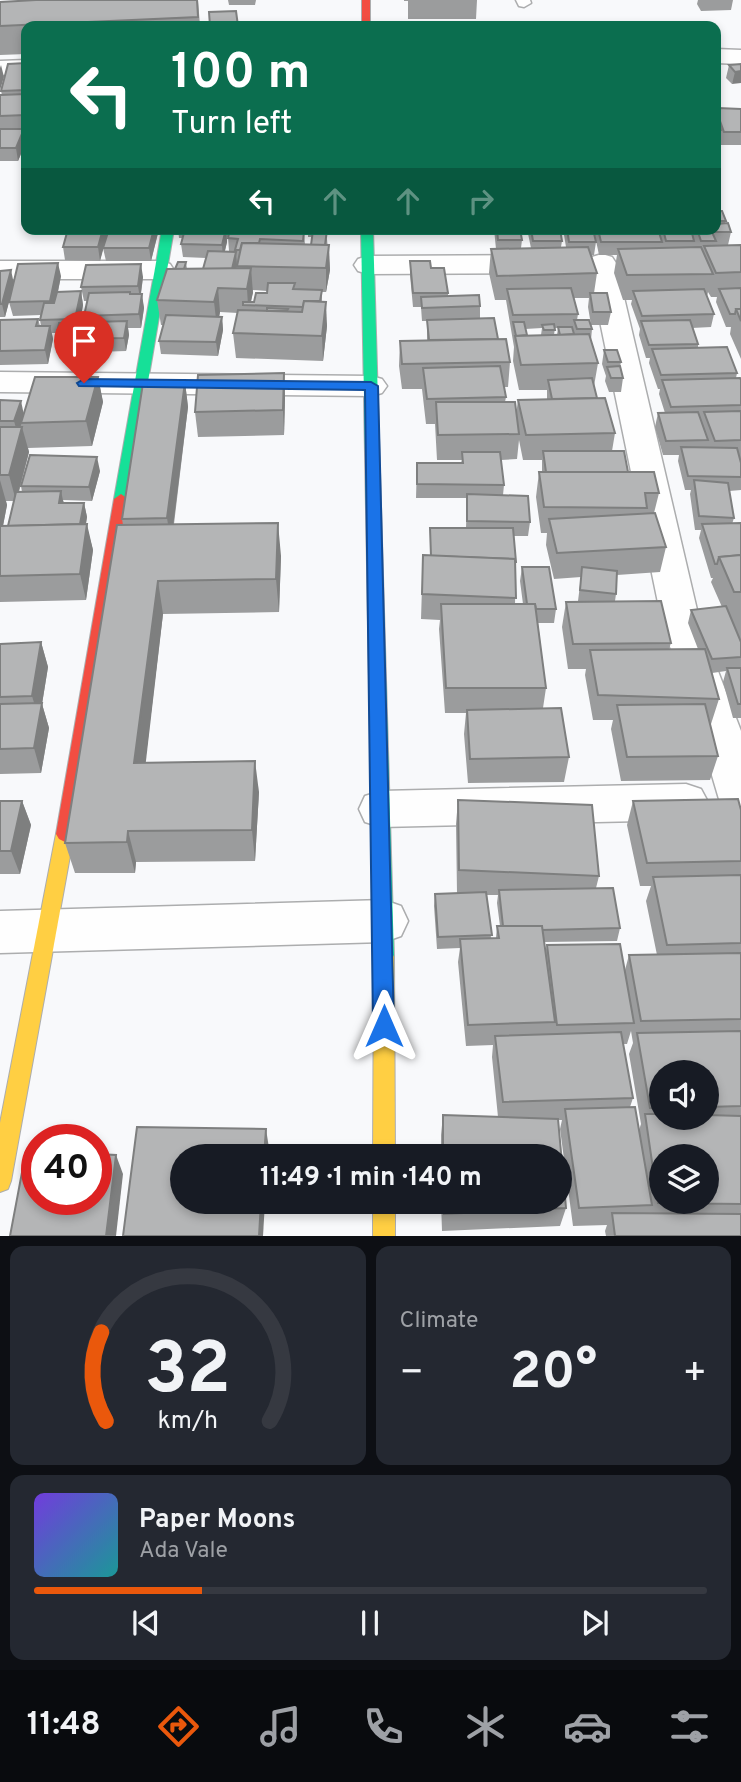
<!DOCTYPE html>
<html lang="en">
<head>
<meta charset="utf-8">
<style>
  :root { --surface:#171b24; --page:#242831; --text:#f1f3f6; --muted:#9ea1a6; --line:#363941; --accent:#ea580c }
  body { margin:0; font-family:Overpass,sans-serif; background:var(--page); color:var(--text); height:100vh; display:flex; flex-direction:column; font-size:26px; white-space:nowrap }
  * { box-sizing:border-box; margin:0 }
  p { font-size:23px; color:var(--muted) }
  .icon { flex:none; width:38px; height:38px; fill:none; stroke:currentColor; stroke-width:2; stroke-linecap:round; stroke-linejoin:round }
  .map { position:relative; height:1236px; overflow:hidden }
  .side { display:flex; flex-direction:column; gap:10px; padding:10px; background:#0d0f14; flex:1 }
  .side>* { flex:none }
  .guide { position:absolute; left:21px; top:21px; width:700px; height:214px; border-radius:14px; box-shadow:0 4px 10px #0003; background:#0b6e4f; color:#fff; overflow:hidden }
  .fabs { position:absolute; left:649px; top:1060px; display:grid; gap:14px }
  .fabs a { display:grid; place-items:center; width:70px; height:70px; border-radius:50%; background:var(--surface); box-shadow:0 4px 10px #0003; font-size:35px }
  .speed { position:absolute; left:21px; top:1124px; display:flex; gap:14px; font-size:35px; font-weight:700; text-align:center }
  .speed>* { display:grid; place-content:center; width:91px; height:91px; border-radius:50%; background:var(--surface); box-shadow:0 4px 10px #0003; line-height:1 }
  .speed .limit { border:10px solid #d22; background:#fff; color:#111 }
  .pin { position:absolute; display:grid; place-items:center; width:60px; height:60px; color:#fff; margin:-72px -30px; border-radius:50% 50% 50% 0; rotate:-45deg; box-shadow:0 0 7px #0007 }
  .pin .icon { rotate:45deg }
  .me { position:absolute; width:77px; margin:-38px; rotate:0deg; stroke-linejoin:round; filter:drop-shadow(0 0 5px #0008) }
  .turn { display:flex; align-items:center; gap:24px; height:147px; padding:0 35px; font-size:32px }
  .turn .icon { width:91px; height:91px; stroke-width:2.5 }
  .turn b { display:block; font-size:49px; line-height:60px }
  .lanes { display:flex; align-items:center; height:66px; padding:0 35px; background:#0003; justify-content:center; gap:35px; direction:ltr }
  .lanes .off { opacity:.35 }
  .big { font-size:52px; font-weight:700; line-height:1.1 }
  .side .tile { flex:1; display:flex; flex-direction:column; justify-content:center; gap:10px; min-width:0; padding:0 24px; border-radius:14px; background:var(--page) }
  .side .dial { align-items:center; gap:0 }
  .dial svg { height:182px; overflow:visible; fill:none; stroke:var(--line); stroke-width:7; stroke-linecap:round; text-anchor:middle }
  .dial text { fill:var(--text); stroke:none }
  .song { display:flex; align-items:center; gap:21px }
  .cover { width:84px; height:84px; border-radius:10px; background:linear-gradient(135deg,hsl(260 70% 55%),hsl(180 70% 35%)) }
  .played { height:7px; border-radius:4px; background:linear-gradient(90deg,var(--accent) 25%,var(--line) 25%) }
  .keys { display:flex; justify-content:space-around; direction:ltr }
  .heat { display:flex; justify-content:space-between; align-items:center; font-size:38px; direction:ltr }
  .side .tiles { flex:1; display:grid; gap:10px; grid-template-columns:1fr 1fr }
  .tile:last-child { grid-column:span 2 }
  .trip { position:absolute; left:170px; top:1144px; width:402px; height:70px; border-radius:35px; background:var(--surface); box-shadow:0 4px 10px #0003; font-weight:700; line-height:70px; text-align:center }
  .dock { display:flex; height:112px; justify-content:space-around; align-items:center; background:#090b0e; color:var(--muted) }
  .dock .icon { width:49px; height:49px }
  .dock .on { color:var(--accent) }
  .dock b { font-size:32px; color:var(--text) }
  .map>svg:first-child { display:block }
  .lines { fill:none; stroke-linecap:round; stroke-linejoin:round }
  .lane-casing { stroke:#acadae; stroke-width:3 }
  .street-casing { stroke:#acadae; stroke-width:3 }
  .fast-casing { stroke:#acadae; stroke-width:2 }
  .slow-casing { stroke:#acadae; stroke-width:2 }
  .jam-casing { stroke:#acadae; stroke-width:2 }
  .lane { fill:#fefefe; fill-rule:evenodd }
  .street { fill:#fefefe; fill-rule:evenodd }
  .fast { fill:#16e098; fill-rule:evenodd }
  .slow { fill:#ffcf43; fill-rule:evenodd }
  .jam { fill:#f24e42; fill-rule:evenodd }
  .wall { fill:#9b9c9d; fill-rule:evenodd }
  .shaded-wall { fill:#7e7f7f }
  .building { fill:#b4b5b6; stroke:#7e7f7f; stroke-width:2; fill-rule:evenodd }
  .route { fill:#1a73e8; stroke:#114b97; stroke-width:2 }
</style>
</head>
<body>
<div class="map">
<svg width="741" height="1236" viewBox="0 0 741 1236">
  <rect width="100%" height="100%" fill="#f8f9fb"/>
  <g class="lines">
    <g class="lane-casing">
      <polygon id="lane" points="516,0 530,0 531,3 524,7 519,6"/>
    </g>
    <g class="street-casing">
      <g id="street">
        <polygon points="716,49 741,50 741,64 716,63"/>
        <polygon points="26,60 26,74 0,75 0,61"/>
        <polygon points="602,254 612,257 616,263 701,627 741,731 741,817 726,812 719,799 692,708 663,627 588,263 592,257"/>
        <polygon points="541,255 551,258 555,264 551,270 541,273 368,274 358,271 354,265 358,259 368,256"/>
        <polygon points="0,261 160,261 170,264 174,270 170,276 160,279 0,279"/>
        <polygon points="0,372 371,376 382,379 387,386 382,393 371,396 0,392"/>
        <polygon points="686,784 701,789 708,802 701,815 686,820 381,827 365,822 359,809 365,796 381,791"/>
        <polygon points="384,900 401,906 408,921 401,936 384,942 0,953 0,911"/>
      </g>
    </g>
    <g class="fast-casing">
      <g id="fast">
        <polygon points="162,229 174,229 128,499 121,504 114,499"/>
        <polygon points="361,229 373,229 394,957 391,963 384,966 377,963 374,957"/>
      </g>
    </g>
    <g class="slow-casing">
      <g id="slow">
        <polygon points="65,826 71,829 74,834 11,1181 8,1189 0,1192 0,1123 56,834 59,829"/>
        <polygon points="384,948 391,951 394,957 395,1157 373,1157 374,957 377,951"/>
        <rect x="373" y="1202" width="22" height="34"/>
      </g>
    </g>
    <g class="jam-casing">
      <g id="jam">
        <rect x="362" y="0" width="8" height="26"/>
        <polygon points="121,494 128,499 74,834 71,839 65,842 59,839 56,834 114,499"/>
      </g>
    </g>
    <use href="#lane" class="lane"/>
    <use href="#street" class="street"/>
    <use href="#fast" class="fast"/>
    <use href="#slow" class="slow"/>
    <use href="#jam" class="jam"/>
  </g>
  <g class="wall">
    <polygon points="198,0 200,26 26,26 26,54 0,55 0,2"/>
    <polygon points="228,0 256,0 255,5 229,5"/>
    <polygon points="404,0 477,0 476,19 408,19 408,1 404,1"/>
    <polygon points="698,0 733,0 731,10 701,11 697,4"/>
    <polygon points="26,63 26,128 0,129 0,96 2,95 1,91"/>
    <polygon points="741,64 732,84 726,78 729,65"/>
    <polygon points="716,100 718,108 741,109 741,145 721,145 719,139 716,153"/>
    <polygon points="0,129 26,142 18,161 0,161"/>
    <path d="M716 211 726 221 725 223 731 232 728 245H741V359L730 334 731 327H726L716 302 717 297H711L708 292 707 297 714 314 711 327 692 328 698 344V348L737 373 736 378 741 380V490L729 491 734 518 732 524 741 523V718H733L723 682 726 671 712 673 719 699 711 724H710L718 756 710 780 621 781 611 729 613 720H593L585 675 586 669H568L562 627 566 602 578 601 581 577 554 579 546 545 547 533H541L536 497 539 472H542V460H523L519 440 517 459 501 460 504 485 503 495 530 522 528 536H513L516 562 515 604H523L520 581 522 567 556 609 554 623H538L546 688 543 708 569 757 564 782 468 783 464 734 466 713H445L439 629 440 620 421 619 423 555H430V528H466L467 498H416L417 463H461L462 460H437L435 424H426L422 389H402L399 366 400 341 427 340V321H422L421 307H413L410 275V261L431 268 448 293V296L480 306V319L498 339 510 362 508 387H504L506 397 505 402 516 415 518 400 547 399V390H519L513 361 514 347 506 300H495L489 273 491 249H496L494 229H520L522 240 521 248H531L527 229H560L562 241 561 247H566L563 229H593L596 242 594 255H591L597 273 594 293 611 312 608 325H591L588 307 589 298H574L578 314 577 320 592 329 591 340 598 363 594 386 597 398 615 433 612 451 628 472 659 493 654 513 666 547 660 572 617 575 616 594 615 601 671 643 669 649H698L688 623 691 610 722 607 711 582 713 578H711L699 538 701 530H695L690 494 691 490H685L678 461 679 455H663L655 427 658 413H665L659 394 660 389H658L649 363 650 358H646L639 335 640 329 631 304 632 300H623L614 273 617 255H599L594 231V229H716ZM542 328 541 335H527L525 329ZM555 328H558L557 335H554Z"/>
    <polygon points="109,229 159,229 151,261 106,261 103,248 100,261 65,260 63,247 107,236"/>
    <path d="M178 229H292V231H304L305 245H311L312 237H308V229H326L330 270 326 292H322V301L327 326 323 361 236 358 233 333 238 313 220 312 219 317H222L223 330 218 356 161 354 159 341 163 325H161L157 300 175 269 186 262 187 269H203L206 258 183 257 181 244 183 238H179ZM227 237H228L229 251H225L227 242ZM253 290 267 291V293L254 302H251Z"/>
    <polygon points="435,229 476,229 475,232 435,233"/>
    <polygon points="0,271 14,284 61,276 58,292 81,291 83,305 80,322 85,322 84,316 87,301 84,301 81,287 143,277 141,294 144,308 141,328 128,328 129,335 126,351 66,353 65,347 60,348 57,333 52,333 53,339 48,364 0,365 0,320 38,319 40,326 41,326 40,320 41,315 13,316 9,302 13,285 5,317 0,317"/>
    <polygon points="604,350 621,362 620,367 623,378 621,392 609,392 605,381 606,376 602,364"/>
    <polygon points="284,373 285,398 284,435 198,437 195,412"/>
    <path d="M98 377 103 402 92 446 28 448 29 452 19 492H22L21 486 100 471 92 501 63 500 64 503H84L87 517 86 524 93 550 86 600 0 602V400L24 413ZM6 501H14L8 526H3L7 505Z"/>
    <polygon points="185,382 188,407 174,524 281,556 279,612 163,614 145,763 259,792 255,861 136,862 135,873 75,873 65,843 123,525 122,519"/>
    <polygon points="41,642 48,667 42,704 49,728 41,773 0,774 0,644"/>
    <path d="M458 800 599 876 596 888 620 928 617 941 544 942 545 954 547 945 625 970 629 955H657L646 901 651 886H640L627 825 633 801 741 861V1236H606L605 1231 607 1225 573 1226 560 1129 562 1120H558L566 1208 560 1226 442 1231 441 1202H560V1157H441V1135L443 1115 498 1117 492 1057 493 1045 466 1046 458 962 460 948 437 949 434 906 435 894 457 893 456 824ZM487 895H498L497 903 500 926H497L496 938H491ZM631 1031 633 1043 629 1054 641 1124 639 1130 630 1107 633 1098 623 1044H627ZM662 1073H707V1118H662Z"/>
    <polygon points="0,801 22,801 31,825 20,874 0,874"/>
  </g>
  <g class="shaded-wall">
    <polygon points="1,65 4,77 0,90 0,68"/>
    <polygon points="741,71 741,83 732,84 735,72"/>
    <polygon points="24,129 26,142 18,161 16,148"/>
    <polygon points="102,229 105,229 107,236 100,261 98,247"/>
    <polygon points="154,229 159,229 151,261 149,248"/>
    <polygon points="226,229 227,242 223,258 222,245"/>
    <polygon points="329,245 330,270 326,292 326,268"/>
    <polygon points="236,252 237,265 231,290 230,277"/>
    <polygon points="58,263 61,276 53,315 50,301"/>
    <polygon points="141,264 143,277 140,299 138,286"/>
    <polygon points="251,268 253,293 250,305 248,305 247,289"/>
    <polygon points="11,270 14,284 5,317 2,304"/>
    <polygon points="218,288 220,312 217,327 214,302"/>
    <polygon points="81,291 83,305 78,332 75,319"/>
    <polygon points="142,294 144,308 141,328 139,314"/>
    <polygon points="326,302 327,326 323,361 322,336"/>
    <polygon points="222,317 223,330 218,356 216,342"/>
    <polygon points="127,321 129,335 126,351 124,338"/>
    <polygon points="50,326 53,339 48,364 45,350"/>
    <polygon points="284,373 285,398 284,435 283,410"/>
    <polygon points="98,377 103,402 92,446 86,421"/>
    <polygon points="185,382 188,407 171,543 167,518"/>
    <polygon points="21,401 24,415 18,435 14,421"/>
    <polygon points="22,427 29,452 16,501 9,475"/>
    <polygon points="97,457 100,471 92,501 89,487"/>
    <polygon points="0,480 7,505 0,541"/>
    <polygon points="61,491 64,505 59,503"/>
    <polygon points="84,503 87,517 82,545 78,531"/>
    <polygon points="278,523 281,556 279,612 276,579"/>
    <polygon points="87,524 93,550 86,600 80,574"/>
    <polygon points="158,581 163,614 142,795 134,763"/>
    <polygon points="41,642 48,667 42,704 49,728 41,773 34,748 39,719 32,696"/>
    <polygon points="255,761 259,792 255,861 252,830"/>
    <polygon points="22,801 31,825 20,874 11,851"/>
    <polygon points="128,831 136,862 135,873 127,842"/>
    <polygon points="266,1129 269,1148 268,1157 264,1157"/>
    <polygon points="116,1155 123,1174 116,1236 106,1236"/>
    <polygon points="261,1202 265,1202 263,1236 259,1236"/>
  </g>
  <g class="building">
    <polygon points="36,0 197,0 198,17 0,26 0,2"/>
    <polygon points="236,11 238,26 210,26 209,12"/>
    <polygon points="26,63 26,90 1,91 8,64"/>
    <polygon points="741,64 741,71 735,72 729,65"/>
    <polygon points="26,94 26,115 0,116 0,95"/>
    <polygon points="716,100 717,100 721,130 716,130"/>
    <polygon points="718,108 741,109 741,132 724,132 720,121"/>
    <polygon points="0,129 24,129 16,148 0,148"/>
    <polygon points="716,211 722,211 726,221 716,221"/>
    <polygon points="728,223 731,232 712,232 716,241 701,241 697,229 716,229 716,224"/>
    <polygon points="68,229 103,229 98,247 63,247"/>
    <polygon points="109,229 154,229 149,248 103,248"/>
    <polygon points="185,229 226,229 222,245 181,244"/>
    <polygon points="230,229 239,229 304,231 303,241 260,239 259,243 242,243 240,250 235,250 238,239 228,238"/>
    <polygon points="497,229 520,229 522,240 498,240"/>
    <polygon points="531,229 560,229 562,241 533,241"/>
    <polygon points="567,229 593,229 596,242 569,242"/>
    <polygon points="598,229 658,229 662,242 601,242"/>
    <polygon points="663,229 691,229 694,241 666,241"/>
    <polygon points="313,230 327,230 325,245 311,245"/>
    <polygon points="242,243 329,245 326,268 237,266"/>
    <polygon points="741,245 741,272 716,273 704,246"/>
    <polygon points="588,247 597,273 497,276 491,249"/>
    <polygon points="701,247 713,274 627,275 618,249"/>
    <polygon points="208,251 236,252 232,269 203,269"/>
    <polygon points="410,261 430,261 431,268 444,268 448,293 413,293"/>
    <polygon points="178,262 186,262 184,269 175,269"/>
    <polygon points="58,263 50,301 9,302 18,264"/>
    <polygon points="141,264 138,286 81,287 86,265"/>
    <polygon points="251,268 247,289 218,288 214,302 157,300 167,269"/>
    <polygon points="11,270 2,304 0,304 0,271"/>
    <polygon points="268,283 295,283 293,289 322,290 320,301 304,301 303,307 243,305 243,302 254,302 256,293 267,293"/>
    <polygon points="571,288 578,314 513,315 507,289"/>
    <polygon points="741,288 741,309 736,309 735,314 730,314 719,289"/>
    <polygon points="704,289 714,314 642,316 633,291"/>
    <polygon points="81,291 75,319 40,320 44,303 54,303 57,292"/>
    <polygon points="130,292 130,294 142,294 139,314 84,316 89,293"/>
    <polygon points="590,293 607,293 611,312 593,312"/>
    <polygon points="479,295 480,306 422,308 421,297"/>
    <polygon points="304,301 326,302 322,336 233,333 238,310 302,312"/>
    <polygon points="267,308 288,309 287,311 267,311"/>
    <polygon points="736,309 741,309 741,321"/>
    <polygon points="166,315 222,317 216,342 159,341"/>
    <polygon points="494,318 498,339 429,340 427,320"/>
    <polygon points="38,319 36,326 50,326 45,350 0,351 0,320"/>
    <polygon points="574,320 589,320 592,329 577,329"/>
    <polygon points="690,320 698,344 649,345 641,321"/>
    <polygon points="127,321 124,338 63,339 64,334 57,334 59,323"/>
    <polygon points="513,322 524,322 527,335 516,336"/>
    <polygon points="554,324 555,330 544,330 542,325"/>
    <polygon points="558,327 572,327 574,334 560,335"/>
    <polygon points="589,334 598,363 521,365 515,336"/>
    <polygon points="506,339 510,362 402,364 400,341"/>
    <polygon points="727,347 737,373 661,375 652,349"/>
    <polygon points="604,350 617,350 621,362 608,362"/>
    <polygon points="500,366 506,397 427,399 423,368"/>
    <polygon points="620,366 623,378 611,378 607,367"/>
    <polygon points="284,373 283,410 195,412 198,375"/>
    <polygon points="35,377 98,377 86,421 21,423"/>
    <polygon points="592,378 597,398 552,399 548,380"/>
    <polygon points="740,378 741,380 741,405 671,407 662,380"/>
    <polygon points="185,382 167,518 122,519 143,383"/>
    <polygon points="605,398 615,433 526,435 518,400"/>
    <polygon points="0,400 21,401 14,421 0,421"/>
    <polygon points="436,402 515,402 519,434 438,435"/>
    <polygon points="741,411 741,440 715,441 704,412"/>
    <polygon points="698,412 708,440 666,441 658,413"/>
    <polygon points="0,427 22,427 9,475 0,475"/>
    <polygon points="681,447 737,448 741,463 741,477 688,476"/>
    <polygon points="543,451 624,451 628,472 546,472"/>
    <polygon points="462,452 500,452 504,485 417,484 417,463 463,463"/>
    <polygon points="30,455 97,457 89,487 21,486"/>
    <polygon points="539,472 654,472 659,493 645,493 647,508 544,507"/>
    <polygon points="694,480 728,483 734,518 699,516"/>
    <polygon points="61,491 59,503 84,503 80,524 8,526 16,492"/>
    <polygon points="467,494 528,496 530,522 467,521"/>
    <polygon points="655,513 666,547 557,553 549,519"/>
    <polygon points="278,523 276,579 158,581 134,763 255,761 252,830 128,831 127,842 65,843 117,525"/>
    <polygon points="741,523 741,555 719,557 717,564 715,564 702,524"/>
    <polygon points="87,524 80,574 0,576 0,526"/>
    <polygon points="430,528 513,528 516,562 515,562 515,559 431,556"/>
    <polygon points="423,555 515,559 516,598 422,594"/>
    <polygon points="741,555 741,592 734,592 719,557"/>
    <polygon points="522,567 549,567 556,609 536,609 535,604 527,604"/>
    <polygon points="582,567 617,571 616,594 580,590"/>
    <polygon points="661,601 671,643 573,644 566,602"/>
    <polygon points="441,604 535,604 546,688 446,688"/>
    <polygon points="726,606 741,642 741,657 712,659 691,610"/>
    <polygon points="41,642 32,696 0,697 0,644"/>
    <polygon points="705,649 719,699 598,695 590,650"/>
    <polygon points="727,668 741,668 741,704 738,704"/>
    <polygon points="42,703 34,748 0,749 0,704"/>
    <polygon points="705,704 718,756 627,757 617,705"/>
    <polygon points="561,708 569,757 470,759 467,710"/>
    <polygon points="738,799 741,810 741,861 647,863 633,801"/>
    <polygon points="458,800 592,805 599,876 459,870"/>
    <polygon points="0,801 22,801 11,851 0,851"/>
    <polygon points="741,875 741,943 667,945 653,877"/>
    <polygon points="613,888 620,928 542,930 542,926 503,926 499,890"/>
    <polygon points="486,892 492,935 438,937 435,894"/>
    <polygon points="497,926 542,926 555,1022 468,1025 460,939 499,938"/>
    <polygon points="620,944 634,1023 557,1025 547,945"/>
    <polygon points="741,953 741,1019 641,1021 629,955"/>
    <polygon points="741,1031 741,1106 707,1107 707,1073 662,1073 662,1108 650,1108 637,1033"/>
    <polygon points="621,1032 633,1098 503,1102 495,1036"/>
    <polygon points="635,1107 652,1205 579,1208 565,1109"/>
    <path d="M645 1114H662V1118H707V1115L741 1116V1204L658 1203ZM662 1157H707V1202H662Z"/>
    <polygon points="443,1115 558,1119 566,1208 444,1214 444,1202 560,1202 560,1157 443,1157"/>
    <polygon points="137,1127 266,1129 264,1157 182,1157 182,1202 261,1202 259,1236 123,1236"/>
    <polygon points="26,1151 37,1152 37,1199 96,1199 96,1154 116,1155 106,1236 10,1236"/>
    <polygon points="612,1213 741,1214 741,1236 615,1236"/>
  </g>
  <polygon class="route" points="84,379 371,382 378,386 394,1026 391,1033 384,1036 376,1033 373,1026 365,390 79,386 77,383"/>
</svg>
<div class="fabs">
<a><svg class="icon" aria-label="sound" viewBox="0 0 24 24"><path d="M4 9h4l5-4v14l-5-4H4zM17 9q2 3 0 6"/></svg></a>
<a><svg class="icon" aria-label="layers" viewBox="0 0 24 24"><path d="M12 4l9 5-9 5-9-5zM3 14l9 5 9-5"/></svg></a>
</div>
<div class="speed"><div class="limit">40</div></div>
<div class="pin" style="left:84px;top:383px;background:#d93025"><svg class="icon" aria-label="arrive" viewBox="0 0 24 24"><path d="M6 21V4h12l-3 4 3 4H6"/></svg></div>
<svg class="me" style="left:384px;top:1026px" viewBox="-20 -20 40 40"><path d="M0-17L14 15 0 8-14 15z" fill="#1a73e8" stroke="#fff" stroke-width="4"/></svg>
<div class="trip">11:49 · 1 min · 140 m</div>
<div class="guide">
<div class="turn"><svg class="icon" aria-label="left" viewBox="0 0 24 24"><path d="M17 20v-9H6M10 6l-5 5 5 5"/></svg><div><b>100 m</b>Turn left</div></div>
<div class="lanes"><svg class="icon" aria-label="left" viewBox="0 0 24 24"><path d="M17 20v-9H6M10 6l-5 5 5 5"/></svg><svg class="icon off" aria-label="ahead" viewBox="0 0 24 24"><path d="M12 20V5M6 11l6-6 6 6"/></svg><svg class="icon off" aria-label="ahead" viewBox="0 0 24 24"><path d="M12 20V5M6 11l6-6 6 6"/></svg><svg class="icon off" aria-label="right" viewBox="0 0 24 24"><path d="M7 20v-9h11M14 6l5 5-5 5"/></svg></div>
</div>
</div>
<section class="side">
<div class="tiles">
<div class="tile dial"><svg viewBox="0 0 100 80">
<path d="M14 69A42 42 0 1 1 86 69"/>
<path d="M14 69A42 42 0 0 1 12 30" stroke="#ea580c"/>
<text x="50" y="56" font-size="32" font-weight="700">32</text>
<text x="50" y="72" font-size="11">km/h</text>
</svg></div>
<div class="tile"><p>Climate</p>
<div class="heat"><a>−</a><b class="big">20°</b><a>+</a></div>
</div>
<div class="tile">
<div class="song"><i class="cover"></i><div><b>Paper Moons</b><p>Ada Vale</p></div></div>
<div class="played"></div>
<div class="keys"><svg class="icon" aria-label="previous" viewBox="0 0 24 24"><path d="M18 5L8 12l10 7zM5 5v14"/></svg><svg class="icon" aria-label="pause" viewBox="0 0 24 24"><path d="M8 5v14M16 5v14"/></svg><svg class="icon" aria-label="next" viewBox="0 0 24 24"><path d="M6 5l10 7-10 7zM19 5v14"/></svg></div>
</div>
</div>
</section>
<nav class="dock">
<b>11:48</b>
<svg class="icon on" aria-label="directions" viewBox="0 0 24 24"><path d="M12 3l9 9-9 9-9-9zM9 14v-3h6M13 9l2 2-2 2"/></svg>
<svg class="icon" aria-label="music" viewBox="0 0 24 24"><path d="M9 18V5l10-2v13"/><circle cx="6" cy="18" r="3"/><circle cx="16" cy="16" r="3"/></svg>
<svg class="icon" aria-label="phone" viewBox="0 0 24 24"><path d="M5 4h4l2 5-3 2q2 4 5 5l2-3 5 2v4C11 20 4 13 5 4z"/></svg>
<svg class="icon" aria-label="climate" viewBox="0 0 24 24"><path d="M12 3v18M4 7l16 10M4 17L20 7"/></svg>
<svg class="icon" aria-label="car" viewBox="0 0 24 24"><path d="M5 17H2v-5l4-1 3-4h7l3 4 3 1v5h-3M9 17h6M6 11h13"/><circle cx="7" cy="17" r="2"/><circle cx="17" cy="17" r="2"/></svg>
<svg class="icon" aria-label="filters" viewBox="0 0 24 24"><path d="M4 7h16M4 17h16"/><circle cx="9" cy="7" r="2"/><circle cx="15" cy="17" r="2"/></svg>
</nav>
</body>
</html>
